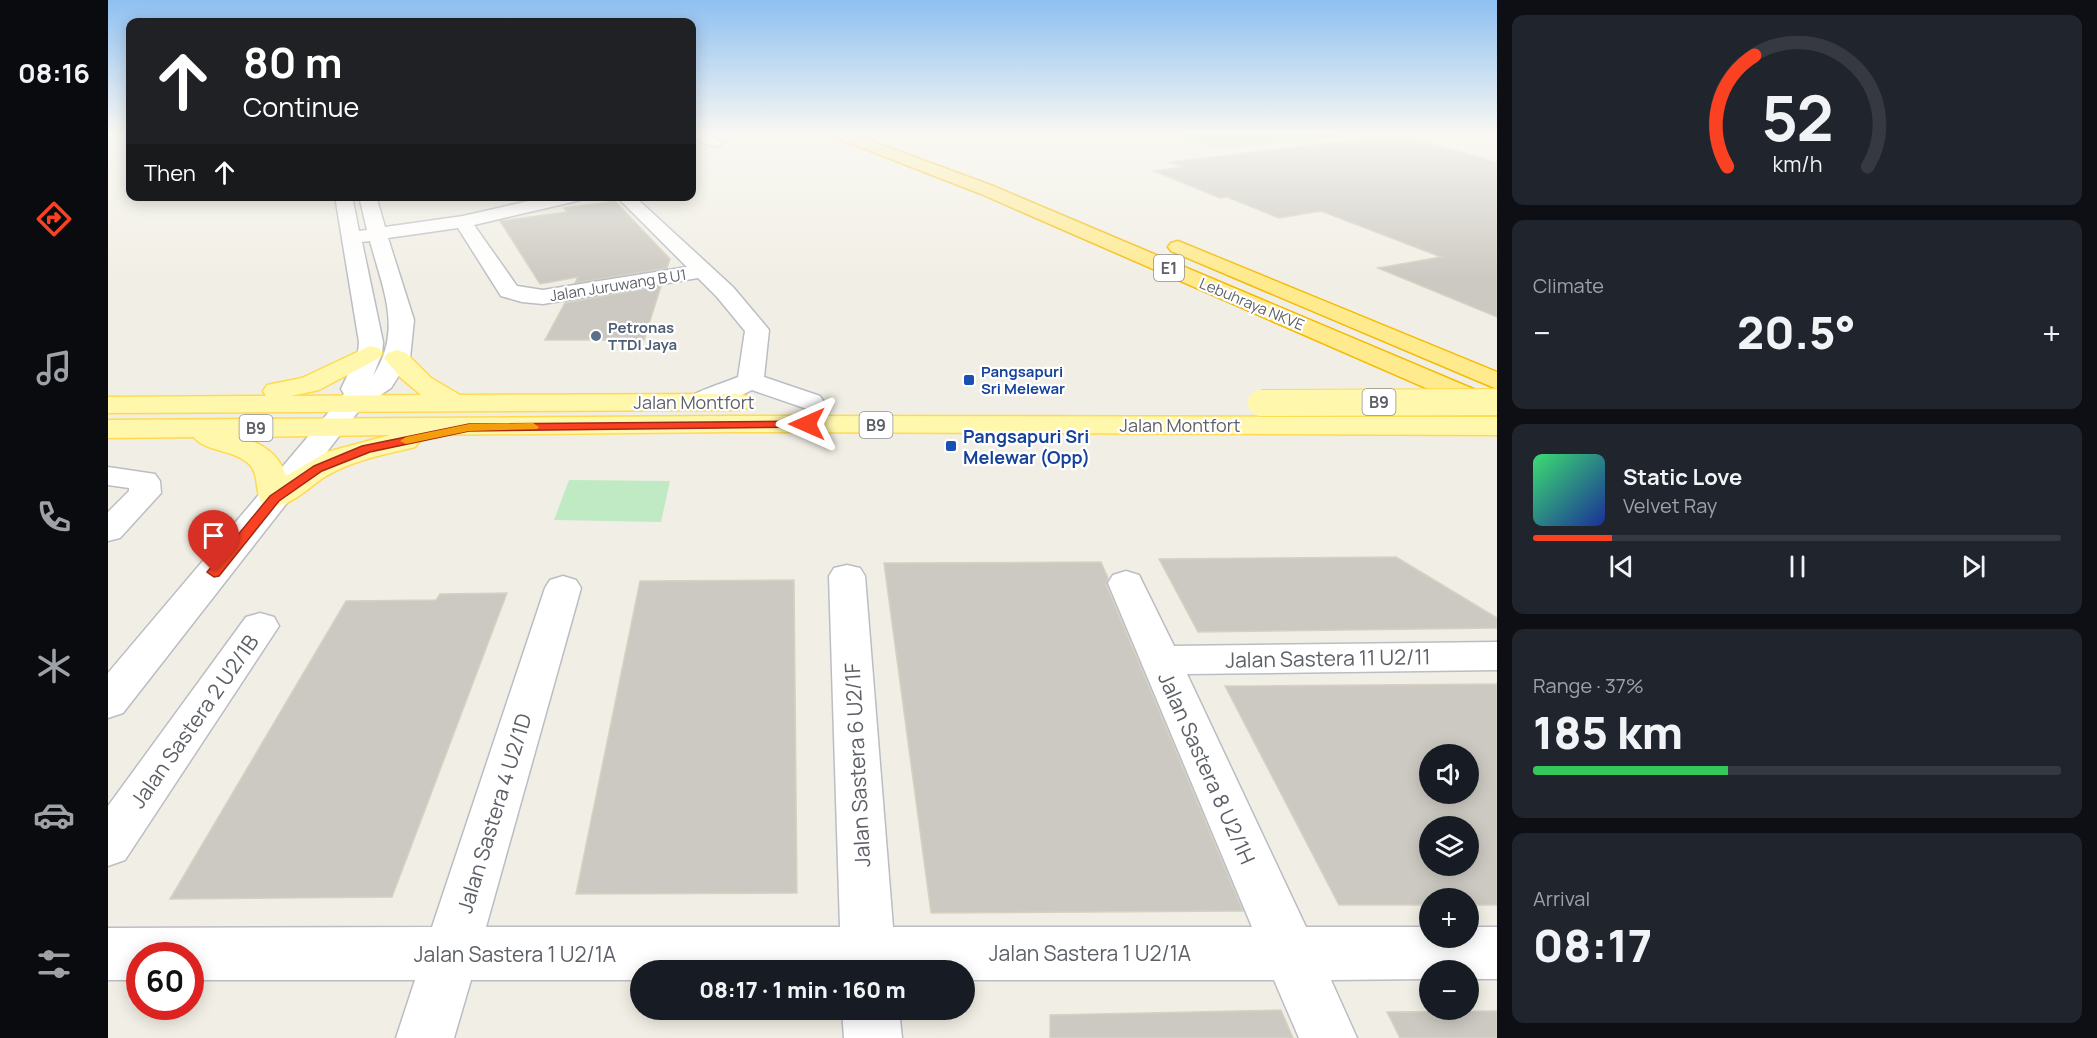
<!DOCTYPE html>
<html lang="en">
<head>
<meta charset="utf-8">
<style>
  :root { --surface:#171b24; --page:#20242c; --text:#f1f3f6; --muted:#9ea1a6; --line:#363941; --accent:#fa4122 }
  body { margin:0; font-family:Manrope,sans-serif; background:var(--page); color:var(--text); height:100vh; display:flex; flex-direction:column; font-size:22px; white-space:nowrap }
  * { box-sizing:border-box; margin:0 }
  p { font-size:20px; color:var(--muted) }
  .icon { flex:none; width:33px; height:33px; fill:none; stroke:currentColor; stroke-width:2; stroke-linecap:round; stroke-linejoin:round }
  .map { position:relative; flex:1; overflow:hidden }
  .panel { display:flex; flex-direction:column; gap:15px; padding:15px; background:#0d0f14; width:600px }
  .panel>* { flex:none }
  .top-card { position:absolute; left:18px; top:18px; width:570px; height:183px; border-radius:12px; box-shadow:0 3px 15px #0003; background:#202124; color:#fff; overflow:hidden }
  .tools { position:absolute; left:1311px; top:744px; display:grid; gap:12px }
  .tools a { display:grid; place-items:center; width:60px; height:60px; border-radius:50%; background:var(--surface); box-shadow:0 3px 15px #0003; font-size:30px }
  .speed { position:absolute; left:18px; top:942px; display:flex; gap:12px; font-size:30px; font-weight:700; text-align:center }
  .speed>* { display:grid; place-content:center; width:78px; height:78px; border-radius:50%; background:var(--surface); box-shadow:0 3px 15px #0003; line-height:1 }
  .speed .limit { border:9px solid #d22; background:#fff; color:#111 }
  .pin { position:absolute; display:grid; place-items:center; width:51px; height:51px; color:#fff; margin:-62px -26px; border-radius:50% 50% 50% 0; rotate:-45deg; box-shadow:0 0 6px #0007 }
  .pin .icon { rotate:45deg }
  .me { position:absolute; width:66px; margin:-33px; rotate:270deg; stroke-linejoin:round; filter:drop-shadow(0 0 4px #0008) }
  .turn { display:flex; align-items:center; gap:21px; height:126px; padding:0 18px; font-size:27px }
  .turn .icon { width:78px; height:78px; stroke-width:2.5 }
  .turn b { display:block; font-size:42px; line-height:51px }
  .then { display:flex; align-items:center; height:57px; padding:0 18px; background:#0003; gap:12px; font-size:22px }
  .big { font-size:45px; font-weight:800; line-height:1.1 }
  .panel .widget { flex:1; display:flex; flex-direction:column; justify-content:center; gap:9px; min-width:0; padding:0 21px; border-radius:12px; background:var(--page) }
  .panel .dial { align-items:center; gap:0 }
  .dial svg { height:156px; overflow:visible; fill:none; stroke:var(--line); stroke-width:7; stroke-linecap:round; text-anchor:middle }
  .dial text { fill:var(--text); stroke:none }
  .song { display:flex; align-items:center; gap:18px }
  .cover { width:72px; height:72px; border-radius:9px; background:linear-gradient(135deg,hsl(140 70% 55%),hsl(230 70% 35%)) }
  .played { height:6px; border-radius:3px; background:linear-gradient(90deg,var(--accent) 15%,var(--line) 15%) }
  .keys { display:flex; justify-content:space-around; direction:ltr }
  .heat { display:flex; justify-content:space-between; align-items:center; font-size:33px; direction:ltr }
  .charge { height:9px; border-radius:4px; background:linear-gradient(90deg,#34c759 37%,var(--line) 0) }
  .trip { position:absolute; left:522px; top:960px; width:345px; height:60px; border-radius:30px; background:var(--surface); box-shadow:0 3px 15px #0003; font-weight:800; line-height:60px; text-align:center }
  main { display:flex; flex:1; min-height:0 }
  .menu { display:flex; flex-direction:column; width:108px; justify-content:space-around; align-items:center; background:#090b0e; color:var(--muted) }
  .menu .icon { width:42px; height:42px }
  .menu .current { color:var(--accent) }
  .menu b { font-size:27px; color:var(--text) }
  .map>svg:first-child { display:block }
  .green { fill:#c0eac3 }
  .building { fill:#ccc9c2; stroke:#d6d2c3; stroke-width:1.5; fill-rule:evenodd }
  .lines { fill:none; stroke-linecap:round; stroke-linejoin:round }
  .minor-casing { stroke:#babdc2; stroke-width:3 }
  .major-casing { stroke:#ffda50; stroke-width:3 }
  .highway-casing { stroke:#f6ba00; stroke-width:3 }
  .minor { fill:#fff; fill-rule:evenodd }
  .major { fill:#fff7ac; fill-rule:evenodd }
  .highway { fill:#ffea8e; fill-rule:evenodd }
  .major-bridge-casing { stroke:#ffda50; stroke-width:28; stroke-linecap:butt }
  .major-bridge { stroke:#fff7ac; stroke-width:26 }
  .route { fill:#fa4122; stroke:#a22a16; stroke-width:1.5 }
  .slow { fill:#f59e0b }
  .service-dot { fill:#5c6f8a; stroke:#fff; stroke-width:2 }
  .transit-dot { fill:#1a4fb4; stroke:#fff; stroke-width:2 }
  .labels { text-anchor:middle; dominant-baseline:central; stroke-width:4.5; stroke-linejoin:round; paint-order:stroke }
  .far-street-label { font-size:15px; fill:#5d6167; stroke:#fff }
  .far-service-label { font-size:15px; font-weight:bold; fill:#4e5e75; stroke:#fff; text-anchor:start }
  .far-transit-label { font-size:15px; font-weight:bold; fill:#164399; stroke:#fff; text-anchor:start }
  .shield { fill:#fff; stroke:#8e9095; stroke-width:1.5 }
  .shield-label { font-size:16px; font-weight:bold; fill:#5d6167 }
  .street-label { font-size:18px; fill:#5d6167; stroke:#fff }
  .transit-label { font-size:18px; font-weight:bold; fill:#164399; stroke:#fff; text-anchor:start }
  .near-street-label { font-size:21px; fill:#5d6167; stroke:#fff }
</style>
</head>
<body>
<main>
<nav class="menu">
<b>08:16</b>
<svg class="icon current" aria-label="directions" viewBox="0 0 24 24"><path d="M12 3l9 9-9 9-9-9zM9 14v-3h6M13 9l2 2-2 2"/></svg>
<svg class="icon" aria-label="music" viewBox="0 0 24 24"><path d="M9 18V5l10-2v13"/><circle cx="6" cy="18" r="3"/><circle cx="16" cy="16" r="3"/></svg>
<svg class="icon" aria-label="phone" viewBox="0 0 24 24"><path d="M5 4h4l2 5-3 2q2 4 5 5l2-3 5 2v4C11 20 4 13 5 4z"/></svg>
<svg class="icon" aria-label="climate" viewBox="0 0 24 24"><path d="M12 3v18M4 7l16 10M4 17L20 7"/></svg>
<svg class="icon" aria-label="car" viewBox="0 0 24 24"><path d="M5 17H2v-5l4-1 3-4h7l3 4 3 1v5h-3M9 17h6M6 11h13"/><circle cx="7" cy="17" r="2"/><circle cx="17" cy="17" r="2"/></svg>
<svg class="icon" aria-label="filters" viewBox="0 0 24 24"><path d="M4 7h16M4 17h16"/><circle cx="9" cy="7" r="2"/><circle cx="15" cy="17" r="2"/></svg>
</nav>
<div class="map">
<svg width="1389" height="1038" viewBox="0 0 1389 1038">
  <rect width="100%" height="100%" fill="#f1efe5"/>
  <g class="green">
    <polygon points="1067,134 1247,134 1111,149"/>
    <polygon points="461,480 562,481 553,522 446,520"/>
  </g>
  <g class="building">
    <polygon points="1292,135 1389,162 1389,317 1270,268 1333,257 1213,211 1171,218 1119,197 1112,198 1046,171 1075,167 1061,162"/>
    <polygon points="507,201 562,259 559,268 467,283 470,277 432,284 392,221 459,212 456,208"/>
    <polygon points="553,286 536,340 437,340 457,303"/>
    <polygon points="1288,557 1389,618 1389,628 1090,632 1051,559"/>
    <polygon points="993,562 1000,578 998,584 1135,911 823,913 776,563"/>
    <polygon points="686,580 689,893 468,894 532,581"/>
    <polygon points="399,593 284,897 62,899 238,601 328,600 332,594"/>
    <path d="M1389 684V905H1360V898H1322V905H1231L1117 686ZM1322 754H1360V794H1322ZM1322 826H1360V866H1322Z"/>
    <polygon points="1173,1010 1185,1038 942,1038 942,1015"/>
    <polygon points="1389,1011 1389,1038 1292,1038 1279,1012"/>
  </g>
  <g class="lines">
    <g class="minor-casing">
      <g id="minor">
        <polygon points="584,134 599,134 615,143 608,147 584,138"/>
        <path d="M227 196H244L251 231 259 230 251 196H268L277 227 355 216 442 196H475L473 200 366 225 409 286 435 290 579 267 508 196H526L625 287 657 325 661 330 656 377 712 396 716 402 712 408 702 410 644 390C625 399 600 413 578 408L574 402C580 394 618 382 630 377L637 331 609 297 590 278 435 304 414 302 393 296 350 228 280 238 306 320 302 358 283 388 253 408 15 713 0 718V673L236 394 233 389 250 353 251 342ZM262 241C275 290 295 330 265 376L274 353 275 342 254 242Z"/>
        <polygon points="0,467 47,474 52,481 53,493 12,538 0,541 0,512 21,491 21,488 0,485"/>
        <polygon points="739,565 752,568 757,576 785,927 1144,927 1000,583 1005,575 1018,571 1031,575 1066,646 1389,642 1389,670 1079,674 1198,927 1322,927 1322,938 1360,938 1360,927 1389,927 1389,979 1360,979 1360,970 1322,970 1322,979 1223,980 1249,1038 1191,1038 1166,980 856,980 856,970 532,970 532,980 363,980 346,1038 288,1038 307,980 82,980 82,956 32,956 32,980 0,980 0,928 324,927 437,588 442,580 455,576 468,580 473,588 378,927 732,927 721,576 726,568"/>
        <polygon points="152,613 166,617 171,626 17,860 0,866 0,806 138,617"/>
        <polygon points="734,1010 791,1010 794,1038 736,1038"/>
      </g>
    </g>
    <g class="major-casing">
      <g id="major">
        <polygon points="262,346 271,348 274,353 271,358 211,390 183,396 313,395 293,378 276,358 280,353 289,350 298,353 323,378 352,395 629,394 639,396 643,402 639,408 629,410 0,413 0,397 158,396 155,391 159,385 194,378"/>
        <path d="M627 416 1389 417V435L627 432 307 435 312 441 307 447C275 455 244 460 215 478 196 491 179 511 155 505 146 493 152 474 141 464 127 450 95 451 86 437L0 438V420ZM282 435 219 452 178 476C171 453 153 443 132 437Z"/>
      </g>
    </g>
    <g class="highway-casing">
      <g id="highway">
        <polygon points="724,134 744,134 885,186 1389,399 1389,414 1375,413 873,194 726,137"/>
        <polygon points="1070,241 1389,372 1389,389 1063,251 1060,247 1063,243"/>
      </g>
    </g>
    <use href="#minor" class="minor"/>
    <use href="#major" class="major"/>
    <use href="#highway" class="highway"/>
    <g class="major-bridge-casing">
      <polyline id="major-bridge" points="1153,403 1389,402"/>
    </g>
    <use href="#major-bridge" class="major-bridge"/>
  </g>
  <linearGradient id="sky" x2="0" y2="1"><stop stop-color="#8ec0f1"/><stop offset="0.48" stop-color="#f9f8f3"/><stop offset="1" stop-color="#f9f8f3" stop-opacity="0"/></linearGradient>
  <rect width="1389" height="279" fill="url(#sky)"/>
  <polygon class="route" points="699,421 703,422 703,427 361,431 262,452 214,471 171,501 111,576 106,577 99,572 162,496 206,466 254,446 361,424"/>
  <polygon class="slow" points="425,423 431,427 429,429 361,431 298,444 292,441 298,437 361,424"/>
  <circle class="service-dot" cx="488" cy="336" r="6"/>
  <g class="transit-dot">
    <rect x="855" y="374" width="12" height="12" rx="3"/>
    <rect x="837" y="440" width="12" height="12" rx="3"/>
  </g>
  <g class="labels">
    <g class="far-street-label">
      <text transform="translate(510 285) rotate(-9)">Jalan Juruwang B U1</text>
      <text transform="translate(1144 304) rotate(23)">Lebuhraya NKVE</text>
    </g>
    <g class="far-service-label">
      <text x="500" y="327">Petronas<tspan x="500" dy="17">TTDI Jaya</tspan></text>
    </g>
    <g class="far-transit-label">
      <text x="873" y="371">Pangsapuri<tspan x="873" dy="17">Sri Melewar</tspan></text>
    </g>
    <g class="shield">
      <rect x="1046" y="255" width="30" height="26" rx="4.5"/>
      <rect x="1254.5" y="389" width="33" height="26" rx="4.5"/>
      <rect x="751.5" y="412" width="33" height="26" rx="4.5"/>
      <rect x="131.5" y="415" width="33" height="26" rx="4.5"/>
    </g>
    <g class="shield-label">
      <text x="1061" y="268">E1</text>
      <text x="1271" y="402">B9</text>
      <text x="768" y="425">B9</text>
      <text x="148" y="428">B9</text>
    </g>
    <g class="street-label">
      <text x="586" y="402">Jalan Montfort</text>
      <text x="1072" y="425">Jalan Montfort</text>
    </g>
    <g class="transit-label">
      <text x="855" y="436">Pangsapuri Sri<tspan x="855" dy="21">Melewar (Opp)</tspan></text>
    </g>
    <g class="near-street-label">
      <text transform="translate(1220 658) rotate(-1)">Jalan Sastera 11 U2/11</text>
      <text transform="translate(86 721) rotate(-55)">Jalan Sastera 2 U2/1B</text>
      <text transform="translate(749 765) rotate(-93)">Jalan Sastera 6 U2/1F</text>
      <text transform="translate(1099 768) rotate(66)">Jalan Sastera 8 U2/1H</text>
      <text transform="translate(386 813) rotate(-73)">Jalan Sastera 4 U2/1D</text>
      <text x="982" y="953">Jalan Sastera 1 U2/1A</text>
      <text x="407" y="954">Jalan Sastera 1 U2/1A</text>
    </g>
  </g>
</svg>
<div class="tools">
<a><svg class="icon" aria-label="sound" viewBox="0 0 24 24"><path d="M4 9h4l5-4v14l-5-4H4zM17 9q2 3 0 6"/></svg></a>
<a><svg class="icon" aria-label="layers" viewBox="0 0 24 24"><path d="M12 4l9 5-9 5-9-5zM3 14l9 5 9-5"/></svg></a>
<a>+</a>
<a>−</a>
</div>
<div class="speed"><div class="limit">60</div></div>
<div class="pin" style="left:106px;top:572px;background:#d93025"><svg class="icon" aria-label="arrive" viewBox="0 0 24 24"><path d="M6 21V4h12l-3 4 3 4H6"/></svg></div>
<svg class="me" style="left:699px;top:424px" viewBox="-20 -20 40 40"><path d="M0-17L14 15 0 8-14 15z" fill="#fa4122" stroke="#fff" stroke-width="4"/></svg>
<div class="trip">08:17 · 1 min · 160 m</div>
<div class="top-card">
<div class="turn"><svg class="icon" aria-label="ahead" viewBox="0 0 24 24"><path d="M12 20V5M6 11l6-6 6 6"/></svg><div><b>80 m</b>Continue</div></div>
<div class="then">Then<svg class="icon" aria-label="ahead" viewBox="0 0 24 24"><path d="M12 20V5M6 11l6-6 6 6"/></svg></div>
</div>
</div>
<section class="panel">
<div class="widget dial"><svg viewBox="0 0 100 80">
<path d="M14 69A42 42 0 1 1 86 69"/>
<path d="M14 69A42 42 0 0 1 28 12" stroke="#fa4122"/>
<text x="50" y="56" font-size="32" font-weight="700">52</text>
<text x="50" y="72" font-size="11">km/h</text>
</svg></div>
<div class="widget"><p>Climate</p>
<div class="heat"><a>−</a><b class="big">20.5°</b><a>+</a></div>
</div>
<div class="widget">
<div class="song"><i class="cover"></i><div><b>Static Love</b><p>Velvet Ray</p></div></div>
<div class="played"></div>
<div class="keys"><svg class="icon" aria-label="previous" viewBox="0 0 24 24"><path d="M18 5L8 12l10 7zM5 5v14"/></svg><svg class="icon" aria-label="pause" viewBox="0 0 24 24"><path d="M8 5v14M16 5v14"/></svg><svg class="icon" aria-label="next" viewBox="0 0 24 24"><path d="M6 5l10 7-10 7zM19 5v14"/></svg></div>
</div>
<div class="widget"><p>Range · 37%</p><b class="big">185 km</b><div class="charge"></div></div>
<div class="widget"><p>Arrival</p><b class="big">08:17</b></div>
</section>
</main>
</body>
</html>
